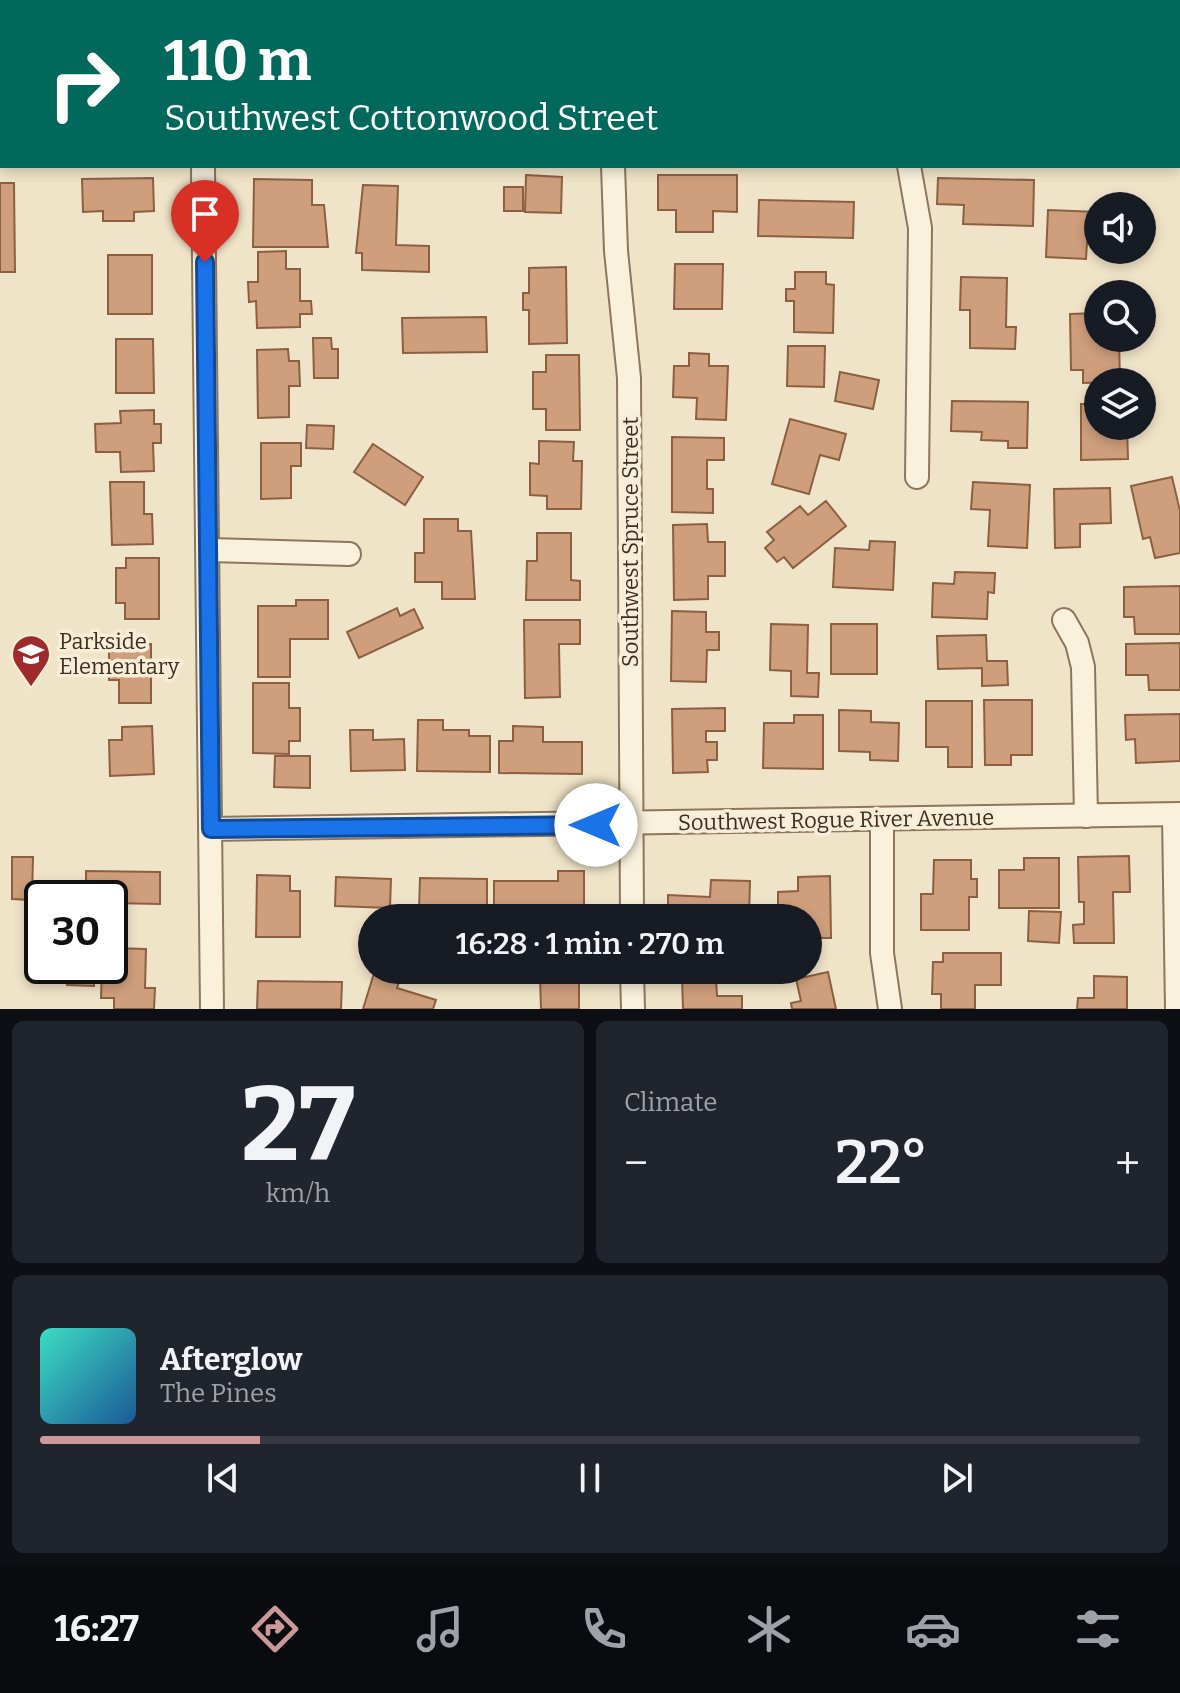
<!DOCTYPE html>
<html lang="en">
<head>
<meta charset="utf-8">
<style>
  :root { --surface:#171b24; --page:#20242c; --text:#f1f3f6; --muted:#9ea1a6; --line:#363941; --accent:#cc999b }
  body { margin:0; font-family:Bitter,serif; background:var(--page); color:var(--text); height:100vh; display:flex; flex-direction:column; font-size:30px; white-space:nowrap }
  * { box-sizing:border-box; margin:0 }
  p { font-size:26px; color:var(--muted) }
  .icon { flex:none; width:44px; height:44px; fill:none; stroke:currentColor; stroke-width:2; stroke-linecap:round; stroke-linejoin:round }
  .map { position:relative; height:1009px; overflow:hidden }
  .details { display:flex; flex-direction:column; gap:12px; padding:12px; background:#0d0f14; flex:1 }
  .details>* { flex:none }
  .banner { position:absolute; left:0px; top:0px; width:1180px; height:168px; box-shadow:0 4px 12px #0003; background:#00695c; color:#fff; overflow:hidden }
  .controls { position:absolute; left:1084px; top:192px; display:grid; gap:16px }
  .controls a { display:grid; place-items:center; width:72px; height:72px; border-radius:50%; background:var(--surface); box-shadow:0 4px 12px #0003; font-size:40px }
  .speed { position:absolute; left:24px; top:880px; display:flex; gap:16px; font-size:40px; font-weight:700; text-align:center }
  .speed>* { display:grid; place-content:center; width:104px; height:104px; border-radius:50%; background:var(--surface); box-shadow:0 4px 12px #0003; line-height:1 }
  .speed .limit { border:4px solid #111; border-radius:12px; background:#fff; color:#111 }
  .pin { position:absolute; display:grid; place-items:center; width:68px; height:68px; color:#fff; margin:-82px -34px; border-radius:50% 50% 50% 0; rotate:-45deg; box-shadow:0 0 8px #0007 }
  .pin .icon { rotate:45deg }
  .me { position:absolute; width:88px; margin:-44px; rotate:270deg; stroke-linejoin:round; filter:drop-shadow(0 0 6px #0008) }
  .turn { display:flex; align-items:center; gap:28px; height:168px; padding:0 32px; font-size:36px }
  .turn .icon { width:104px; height:104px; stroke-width:2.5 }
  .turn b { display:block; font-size:56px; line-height:68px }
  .big { font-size:60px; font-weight:600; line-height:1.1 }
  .details .tile { flex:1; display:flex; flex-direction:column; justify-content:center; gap:12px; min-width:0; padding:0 28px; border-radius:12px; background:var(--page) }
  .details .dial { align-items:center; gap:0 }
  .dial b { font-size:104px; line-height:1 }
  .song { display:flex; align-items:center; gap:24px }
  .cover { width:96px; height:96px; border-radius:12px; background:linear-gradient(135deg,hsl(170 70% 55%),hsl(210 70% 35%)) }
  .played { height:8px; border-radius:4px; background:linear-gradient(90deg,var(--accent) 20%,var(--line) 20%) }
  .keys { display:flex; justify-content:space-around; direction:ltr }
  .heat { display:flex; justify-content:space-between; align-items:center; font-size:44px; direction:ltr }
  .details .tiles { flex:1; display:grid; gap:12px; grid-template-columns:1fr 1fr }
  .tile:last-child { grid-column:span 2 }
  .trip { position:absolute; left:358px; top:904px; width:464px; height:80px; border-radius:40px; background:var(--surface); box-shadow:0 4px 12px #0003; font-weight:600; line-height:80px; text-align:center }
  .dock { display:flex; height:128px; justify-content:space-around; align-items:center; background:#090b0e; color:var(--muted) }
  .dock .icon { width:56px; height:56px }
  .dock .on { color:var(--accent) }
  .dock b { font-size:36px; color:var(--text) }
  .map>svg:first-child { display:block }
  .building { fill:#cf9f7d; stroke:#8d5f41; stroke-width:2 }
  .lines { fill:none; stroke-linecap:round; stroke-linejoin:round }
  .street-casing { stroke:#8d765c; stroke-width:26 }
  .secondary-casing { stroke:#6f573f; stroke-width:36 }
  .street { stroke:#faf1dc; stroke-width:22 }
  .secondary { stroke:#faf1dc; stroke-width:32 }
  .route-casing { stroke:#114b97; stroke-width:20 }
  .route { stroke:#1a73e8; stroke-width:14 }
  .labels { text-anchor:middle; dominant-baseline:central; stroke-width:7; stroke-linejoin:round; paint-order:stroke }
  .street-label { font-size:22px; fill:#3d2e20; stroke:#f7eed8 }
  .poi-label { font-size:22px; fill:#3d2e20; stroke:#f7eed8; text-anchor:start }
</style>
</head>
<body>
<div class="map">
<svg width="1180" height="1009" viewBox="0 0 1180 1009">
  <rect width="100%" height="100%" fill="#f0e4c8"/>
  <g class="building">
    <rect x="146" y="0" width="30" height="2"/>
    <polygon points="751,0 795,0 751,2"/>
    <rect x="1114" y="0" width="33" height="2"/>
    <rect x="0" y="11" width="2" height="56"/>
    <polygon points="526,175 562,177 561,213 525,212"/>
    <polygon points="658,175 737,175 737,212 713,211 713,232 676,232 676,210 658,210"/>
    <polygon points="153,178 154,211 134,212 134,221 103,221 103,211 83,212 82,179"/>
    <polygon points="938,178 1034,180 1033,226 963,224 964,205 937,204"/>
    <polygon points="254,179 312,180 312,205 324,205 328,247 253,247"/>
    <polygon points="0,183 14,183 15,272 0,272"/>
    <polygon points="363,185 398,186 396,245 429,246 429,272 362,270 362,253 356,253"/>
    <rect x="504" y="187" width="19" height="24"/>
    <polygon points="759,200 854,202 853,238 758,236"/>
    <polygon points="1048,210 1098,212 1098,244 1087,243 1086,259 1046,257"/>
    <polygon points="286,251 286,269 300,269 300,301 311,301 312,314 300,314 300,327 257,328 256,301 249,302 248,282 258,282 258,252"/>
    <rect x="108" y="255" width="44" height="59"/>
    <polygon points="675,264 723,264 722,309 674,309"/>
    <polygon points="566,267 567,343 529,344 529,310 523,310 523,293 529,293 529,268"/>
    <polygon points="795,272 826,272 826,284 834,285 833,333 794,332 794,301 786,301 786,289 795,289"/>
    <polygon points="961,277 1007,278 1006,327 1016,327 1015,349 970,348 970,310 960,310"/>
    <polygon points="1142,312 1154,312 1154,326 1142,327"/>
    <polygon points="1098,313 1098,338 1119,338 1120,382 1083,383 1083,370 1071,370 1070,314"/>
    <polygon points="486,317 487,352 403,353 402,318"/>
    <polygon points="313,338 331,338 332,349 338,349 338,378 314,378"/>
    <polygon points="116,339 153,339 154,393 116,393"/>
    <polygon points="788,346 825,346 824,387 787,386"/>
    <polygon points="288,349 289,361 299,361 300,386 289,386 289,417 258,418 257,350"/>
    <polygon points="689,353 709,354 709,366 728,366 726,420 696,419 697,398 673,397 674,366 689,366"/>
    <polygon points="546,355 579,355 580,430 546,430 546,409 533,409 533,372 546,372"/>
    <polygon points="840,372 879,380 873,409 835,401"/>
    <polygon points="952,401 1028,402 1027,448 1008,448 1008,441 981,440 982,432 951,431"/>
    <polygon points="1081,404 1098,404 1098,426 1127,426 1128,459 1081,460"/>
    <polygon points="154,410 154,424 161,424 161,443 153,443 154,471 121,472 120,452 96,452 95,424 121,423 120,411"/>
    <polygon points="790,419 846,434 839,460 820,455 809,494 772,484"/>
    <polygon points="307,425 334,426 333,449 306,448"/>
    <polygon points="672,437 724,438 724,460 707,460 707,489 713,489 713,513 672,512"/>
    <polygon points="539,441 574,442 573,461 582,461 581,509 547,509 547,496 530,495 530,463 539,464"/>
    <polygon points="261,443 301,443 301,466 291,466 291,498 261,499"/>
    <polygon points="373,444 423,477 405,505 354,472"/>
    <polygon points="1172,477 1180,511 1180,553 1155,558 1150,537 1143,539 1131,486"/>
    <polygon points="110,482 144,482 144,514 152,514 153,544 112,545"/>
    <polygon points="973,482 1030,485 1027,548 988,546 990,510 971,509"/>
    <polygon points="1110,488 1111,523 1080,524 1080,547 1055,548 1054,489"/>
    <polygon points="826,501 846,526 793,568 784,557 777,562 765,548 774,540 767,532 800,506 808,515"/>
    <polygon points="424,519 458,519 458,531 471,531 475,599 442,599 442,582 415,582 415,553 424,553"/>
    <polygon points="707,524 708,542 725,542 725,576 708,576 708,599 674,600 673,525"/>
    <polygon points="537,533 571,533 571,580 580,581 580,600 526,600 527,561 537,561"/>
    <polygon points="870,541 895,542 893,590 833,587 835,548 869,550"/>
    <polygon points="126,558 159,558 159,619 125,619 125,603 116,603 116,568 126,568"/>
    <polygon points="955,572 995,573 994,593 988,592 987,619 932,617 933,583 954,584"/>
    <polygon points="1180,586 1180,634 1135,634 1134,617 1124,617 1124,587"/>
    <polygon points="296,600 328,600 328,639 290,639 290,677 258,677 258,606 296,606"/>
    <polygon points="397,608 400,616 414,609 423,628 359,658 347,632"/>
    <polygon points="672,611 706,612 706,632 719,632 719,650 707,650 706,682 671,681"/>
    <polygon points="524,620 580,620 580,644 559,644 560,697 525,698"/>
    <polygon points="771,624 808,625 807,673 819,673 818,697 791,696 791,671 770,670"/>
    <rect x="831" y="624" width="46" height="50"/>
    <polygon points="986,635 987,661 1007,661 1008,685 982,686 982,668 938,669 937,636"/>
    <polygon points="1180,643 1180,690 1149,690 1148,675 1126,675 1126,644"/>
    <polygon points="109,644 151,644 151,703 119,703 119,680 109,680"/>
    <polygon points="253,683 289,683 289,708 300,708 300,741 289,741 289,754 253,753"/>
    <polygon points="984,700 1032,700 1032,755 1011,755 1011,765 985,765"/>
    <polygon points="926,701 972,701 972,767 948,767 948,747 926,747"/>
    <polygon points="725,708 725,731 706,731 706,742 717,742 717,760 707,760 708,772 673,773 672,709"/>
    <polygon points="839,710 871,711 871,722 899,723 898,761 870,760 870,752 839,751"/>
    <polygon points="1180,714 1180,761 1136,763 1135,739 1126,740 1125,715"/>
    <polygon points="794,715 823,715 823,769 763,768 764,723 794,723"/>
    <polygon points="418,720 443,720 443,730 469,730 469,736 490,736 490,772 417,771"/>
    <polygon points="152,726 154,774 110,776 109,740 122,740 122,727"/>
    <polygon points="513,726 543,727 543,742 582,742 582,774 499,773 499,741 513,741"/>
    <polygon points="350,730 373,730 373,740 404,739 405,770 351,771"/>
    <polygon points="275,756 310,756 310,788 274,787"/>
    <polygon points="1129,856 1130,892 1113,892 1114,943 1074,943 1073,925 1084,924 1084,902 1079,902 1078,857"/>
    <polygon points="12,857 33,857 32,900 12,899"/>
    <polygon points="1024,858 1059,858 1059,908 999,908 999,870 1024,870"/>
    <polygon points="934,860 971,860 971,879 977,879 977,897 969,897 969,930 921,930 921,894 933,894"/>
    <polygon points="86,871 160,872 160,904 110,903 110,898 86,898"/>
    <polygon points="558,871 584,871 584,913 559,913 559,918 494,918 494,881 558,881"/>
    <polygon points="257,875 290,876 290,891 300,891 300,937 256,937"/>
    <polygon points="830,876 831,938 808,938 808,918 778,916 778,892 798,891 798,877"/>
    <polygon points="336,877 391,879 390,908 335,906"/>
    <polygon points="420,878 487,879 487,918 452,918 452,911 419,911"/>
    <polygon points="711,880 750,881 749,918 668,918 668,895 710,897"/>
    <polygon points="1029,911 1061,912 1059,943 1028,941"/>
    <polygon points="110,948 146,949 145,988 155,988 154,1009 114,1009 114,998 101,998 102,966 110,966"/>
    <polygon points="943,953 1001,953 1001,985 975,985 975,1009 941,1009 941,994 932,994 933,962 943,962"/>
    <polygon points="67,966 94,966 94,986 67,985"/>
    <polygon points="375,970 401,976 397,988 436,1000 433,1009 363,1009"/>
    <polygon points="828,972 836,1009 792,1009 791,1003 801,1001 796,979"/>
    <polygon points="579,975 579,1009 541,1009 540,976"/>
    <polygon points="1094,976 1127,977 1127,1009 1077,1009 1078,998 1094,998"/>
    <polygon points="682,978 716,978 717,996 742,996 742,1009 683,1009"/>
    <polygon points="258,981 342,982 341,1009 257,1009"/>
  </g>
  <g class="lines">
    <g class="street-casing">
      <g id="street">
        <polyline points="412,0 412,2"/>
        <polyline points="203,166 212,1009"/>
        <polyline points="613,166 616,251 629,378 632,918"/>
        <polyline points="909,166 920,228 917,477"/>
        <polyline points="209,550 349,554"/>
        <polyline points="1064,620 1077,643 1083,667 1086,816"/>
        <polyline points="1174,815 1177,1009"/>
        <polyline points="882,819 882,953 890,1009"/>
        <polyline points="211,829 1180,814"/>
        <polyline points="632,970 633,1009"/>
      </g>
    </g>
    <g class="secondary-casing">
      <g id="secondary">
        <polyline points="843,0 843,2"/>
        <polyline points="0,117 2,117"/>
        <polyline points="1178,127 1180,127"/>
      </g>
    </g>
    <use href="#street" class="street"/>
    <use href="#secondary" class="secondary"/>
  </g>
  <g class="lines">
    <g class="route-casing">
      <polyline id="route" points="205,262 211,829 596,825"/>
    </g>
    <use href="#route" class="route"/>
  </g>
  <defs>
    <g id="school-pin" transform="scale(2)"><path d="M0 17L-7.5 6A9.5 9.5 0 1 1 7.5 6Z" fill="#9e2a2b" stroke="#f7eed8"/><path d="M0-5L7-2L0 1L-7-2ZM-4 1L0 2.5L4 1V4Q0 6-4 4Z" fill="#fff"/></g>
  </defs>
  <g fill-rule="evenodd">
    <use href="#school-pin" x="31" y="654"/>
  </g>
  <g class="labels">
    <g class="street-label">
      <text transform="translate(630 542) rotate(-90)">Southwest Spruce Street</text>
      <text transform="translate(836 820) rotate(-1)">Southwest Rogue River Avenue</text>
    </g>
    <g class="poi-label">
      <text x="59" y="641">Parkside<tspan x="59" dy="25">Elementary</tspan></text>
    </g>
  </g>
</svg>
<div class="controls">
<a><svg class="icon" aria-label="sound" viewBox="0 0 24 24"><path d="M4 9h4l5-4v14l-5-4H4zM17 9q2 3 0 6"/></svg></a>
<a><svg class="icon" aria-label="search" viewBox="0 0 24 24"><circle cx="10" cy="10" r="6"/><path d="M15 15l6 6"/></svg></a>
<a><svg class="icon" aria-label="layers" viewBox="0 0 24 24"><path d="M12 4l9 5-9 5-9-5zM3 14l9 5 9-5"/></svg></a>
</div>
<div class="speed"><div class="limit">30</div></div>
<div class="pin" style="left:205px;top:262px;background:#d93025"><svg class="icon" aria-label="arrive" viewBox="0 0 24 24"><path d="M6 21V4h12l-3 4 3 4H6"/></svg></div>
<svg class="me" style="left:596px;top:825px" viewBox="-20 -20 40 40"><circle r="19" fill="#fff"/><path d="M0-13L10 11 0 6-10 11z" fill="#1a73e8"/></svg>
<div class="trip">16:28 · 1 min · 270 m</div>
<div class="banner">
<div class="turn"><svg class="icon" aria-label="right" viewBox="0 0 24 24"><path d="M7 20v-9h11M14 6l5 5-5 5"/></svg><div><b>110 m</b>Southwest Cottonwood Street</div></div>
</div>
</div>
<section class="details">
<div class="tiles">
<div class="tile dial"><b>27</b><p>km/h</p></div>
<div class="tile"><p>Climate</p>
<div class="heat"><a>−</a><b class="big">22°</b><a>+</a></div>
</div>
<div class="tile">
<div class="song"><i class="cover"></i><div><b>Afterglow</b><p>The Pines</p></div></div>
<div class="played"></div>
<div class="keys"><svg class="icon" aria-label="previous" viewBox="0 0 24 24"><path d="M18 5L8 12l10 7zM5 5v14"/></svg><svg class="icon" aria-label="pause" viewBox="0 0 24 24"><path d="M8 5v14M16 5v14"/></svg><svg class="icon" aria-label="next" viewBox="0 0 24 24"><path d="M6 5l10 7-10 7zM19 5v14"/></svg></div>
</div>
</div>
</section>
<nav class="dock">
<b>16:27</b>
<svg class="icon on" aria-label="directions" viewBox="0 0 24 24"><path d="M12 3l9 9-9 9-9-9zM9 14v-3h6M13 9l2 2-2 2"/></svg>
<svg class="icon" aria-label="music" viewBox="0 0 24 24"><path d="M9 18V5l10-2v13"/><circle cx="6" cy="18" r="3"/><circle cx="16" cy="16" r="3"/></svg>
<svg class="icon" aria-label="phone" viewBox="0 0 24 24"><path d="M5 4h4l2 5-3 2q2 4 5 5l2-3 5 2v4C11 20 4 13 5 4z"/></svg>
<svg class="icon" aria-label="climate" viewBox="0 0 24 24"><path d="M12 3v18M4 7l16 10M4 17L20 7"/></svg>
<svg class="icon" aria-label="car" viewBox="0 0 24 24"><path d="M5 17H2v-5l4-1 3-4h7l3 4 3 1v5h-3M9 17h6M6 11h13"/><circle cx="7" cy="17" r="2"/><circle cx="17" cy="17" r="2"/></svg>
<svg class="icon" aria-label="filters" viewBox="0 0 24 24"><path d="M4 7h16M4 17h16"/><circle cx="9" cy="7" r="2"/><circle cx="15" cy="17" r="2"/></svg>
</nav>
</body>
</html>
